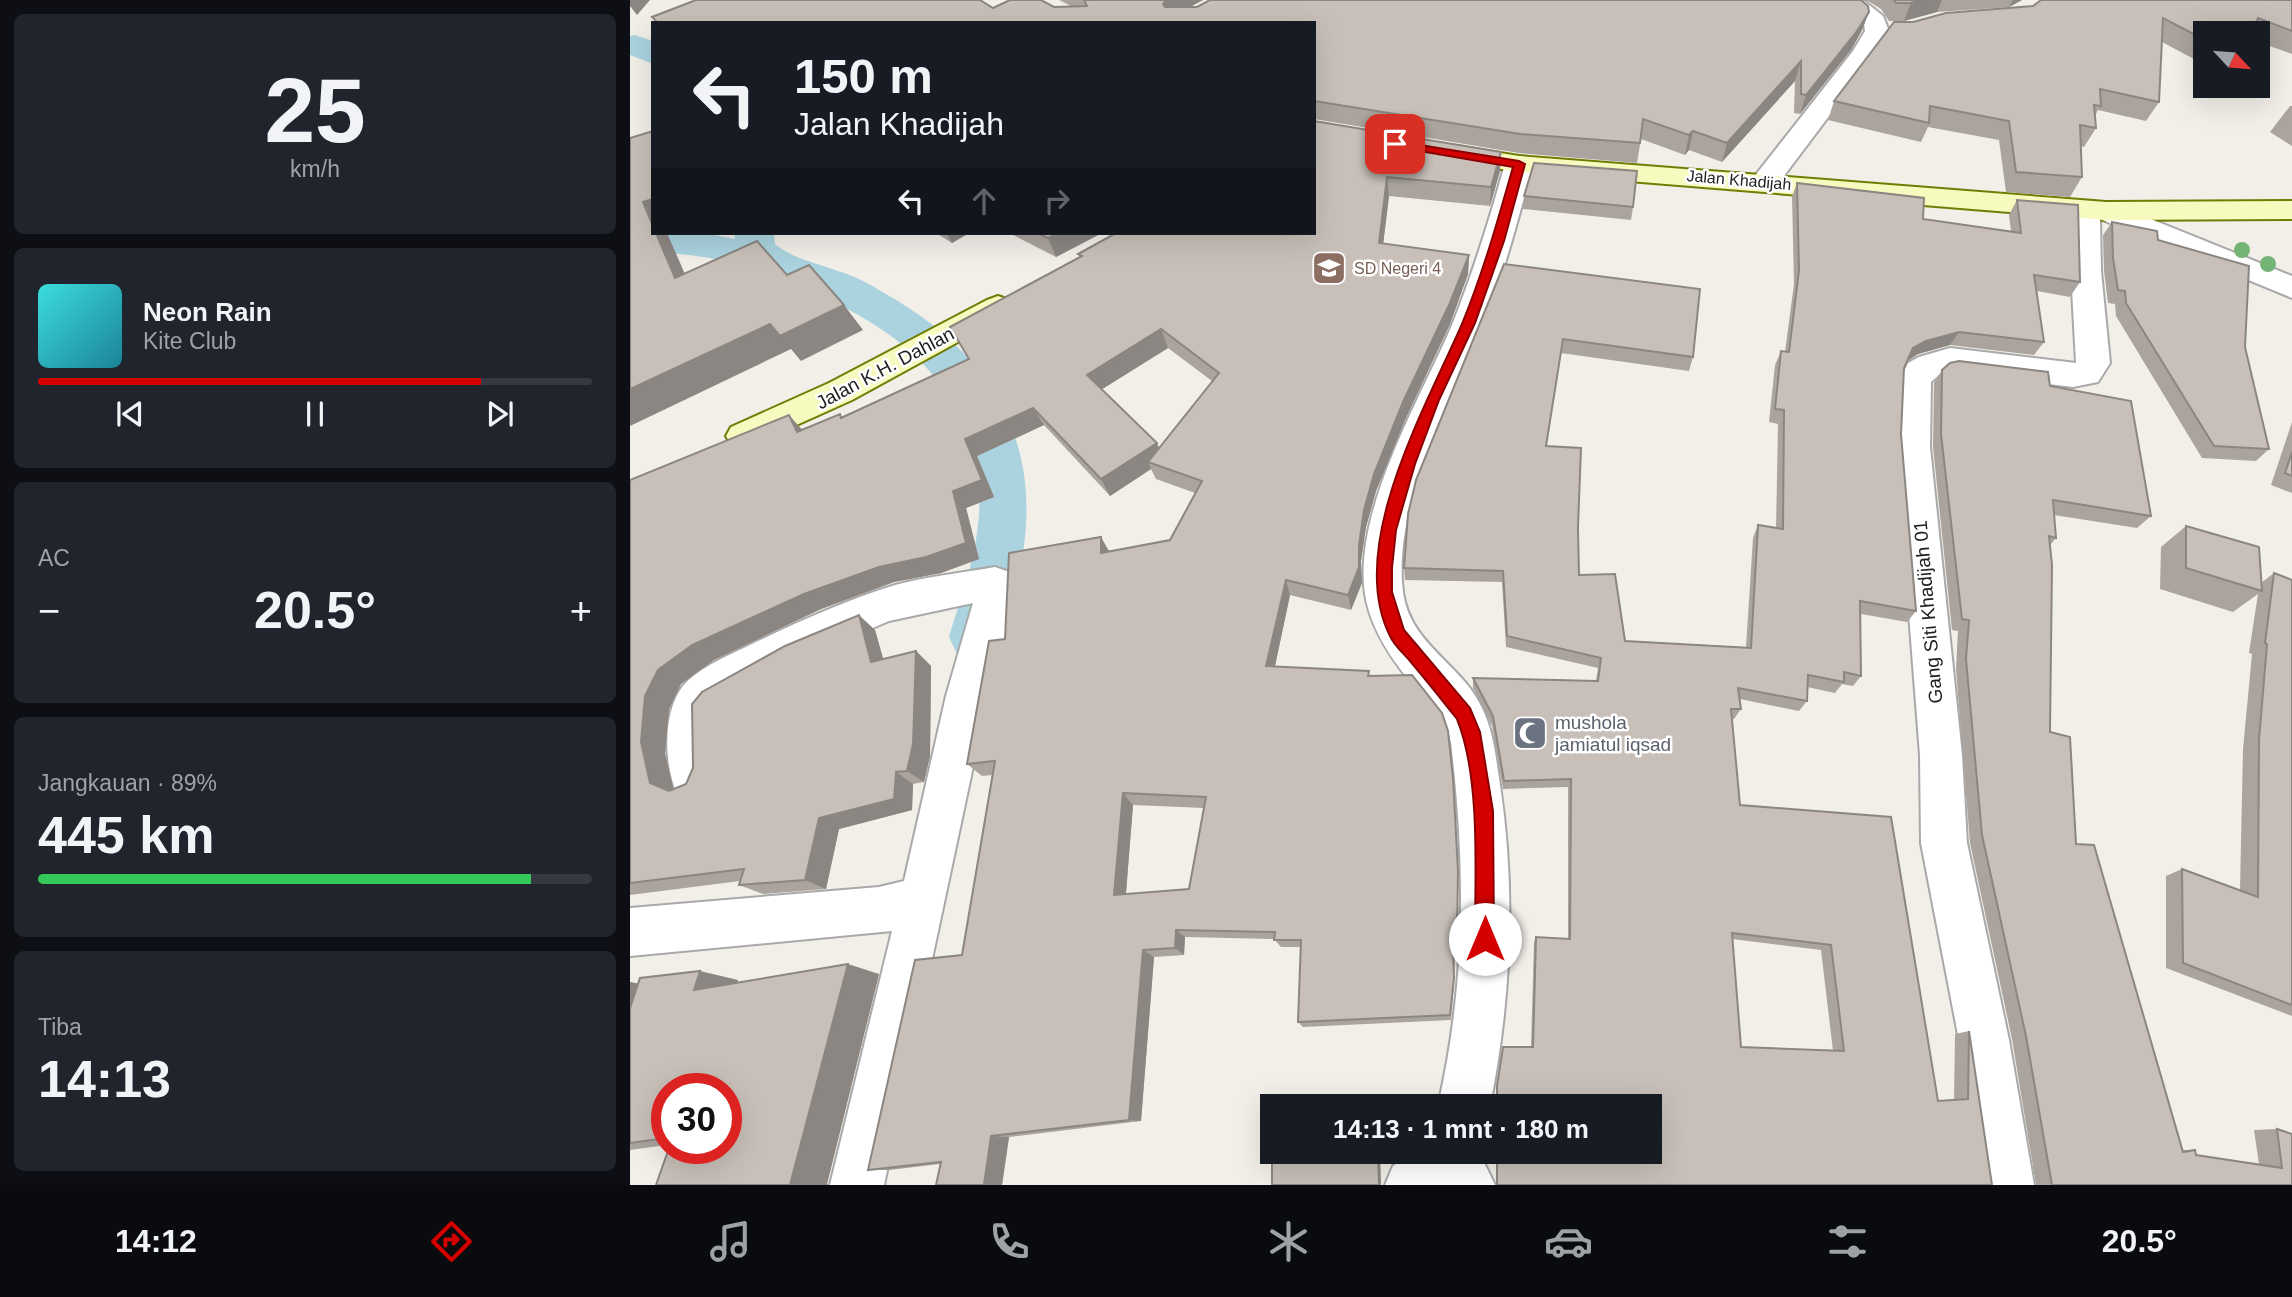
<!DOCTYPE html>
<html lang="id">
<head>
<meta charset="utf-8">
<style>
  :root { --surface:#171b24; --page:#20242c; --text:#f1f3f6; --muted:#9ea1a6; --line:#363941; --accent:#d40000 }
  body { margin:0; font-family:Helvetica,sans-serif; background:var(--page); color:var(--text); height:100vh; display:flex; flex-direction:column; font-size:26px; white-space:nowrap }
  * { box-sizing:border-box; margin:0 }
  p { font-size:23px; color:var(--muted) }
  .icon { flex:none; width:38px; height:38px; fill:none; stroke:currentColor; stroke-width:2; stroke-linecap:round; stroke-linejoin:round }
  .map { position:relative; flex:1; overflow:hidden }
  .drawer { display:flex; flex-direction:column; gap:14px; padding:14px; background:#0d0f14; width:630px }
  .drawer>* { flex:none }
  .banner { position:absolute; left:21px; top:21px; width:665px; height:214px; border-radius:0px; box-shadow:0 7px 28px #0002; background:#171b24; color:var(--text); overflow:hidden }
  .needle { width:46px; rotate:116deg }
  .tools { position:absolute; left:1563px; top:21px; display:grid; gap:14px }
  .tools a { display:grid; place-items:center; width:77px; height:77px; border-radius:0px; background:var(--surface); box-shadow:0 7px 28px #0002; font-size:35px }
  .speed { position:absolute; left:21px; top:1073px; display:flex; gap:14px; font-size:35px; font-weight:700; text-align:center }
  .speed>* { display:grid; place-content:center; width:91px; height:91px; border-radius:50%; background:var(--surface); box-shadow:0 7px 28px #0002; line-height:1 }
  .speed .limit { border:10px solid #d22; background:#fff; color:#111 }
  .pin { position:absolute; display:grid; place-items:center; width:60px; height:60px; color:#fff; margin:-30px; border-radius:14px; box-shadow:0 4px 10px #0006 }
  .me { position:absolute; width:77px; margin:-38px; rotate:0deg; stroke-linejoin:round; filter:drop-shadow(0 0 5px #0008) }
  .turn { display:flex; align-items:center; gap:24px; height:147px; padding:0 28px; font-size:32px }
  .turn .icon { width:91px; height:91px; stroke-width:2.5 }
  .turn b { display:block; font-size:49px; line-height:60px }
  .lanes { display:flex; align-items:center; height:66px; padding:0 28px; background:#0003; justify-content:center; gap:35px; direction:ltr }
  .lanes .off { opacity:.35 }
  .big { font-size:52px; font-weight:600; line-height:1.1 }
  .drawer .card { flex:1; display:flex; flex-direction:column; justify-content:center; gap:10px; min-width:0; padding:0 24px; border-radius:10px; background:var(--page) }
  .drawer .dial { align-items:center; gap:0 }
  .dial b { font-size:91px; line-height:1 }
  .song { display:flex; align-items:center; gap:21px }
  .cover { width:84px; height:84px; border-radius:10px; background:linear-gradient(135deg,hsl(180 70% 55%),hsl(190 70% 35%)) }
  .played { height:7px; border-radius:4px; background:linear-gradient(90deg,var(--accent) 80%,var(--line) 80%) }
  .keys { display:flex; justify-content:space-around; direction:ltr }
  .heat { display:flex; justify-content:space-between; align-items:center; font-size:38px; direction:ltr }
  .charge { height:10px; border-radius:5px; background:linear-gradient(90deg,#34c759 89%,var(--line) 0) }
  .trip { position:absolute; left:630px; top:1094px; width:402px; height:70px; border-radius:0px; background:var(--surface); box-shadow:0 7px 28px #0002; font-weight:600; line-height:70px; text-align:center }
  .tab-bar { display:flex; height:112px; justify-content:space-around; align-items:center; background:#090b0e; color:var(--muted) }
  .tab-bar .icon { width:49px; height:49px }
  .tab-bar .current { color:var(--accent) }
  .tab-bar b { font-size:32px; color:var(--text) }
  main { display:flex; flex:1; min-height:0 }
  .map>svg:first-child { display:block }
  .lines { fill:none; stroke-linecap:round; stroke-linejoin:round }
  .canal { fill:#aad3df; fill-rule:evenodd }
  .street-casing { stroke:#a9a9a9; stroke-width:4 }
  .secondary-casing { stroke:#707d05; stroke-width:4 }
  .street { fill:#fff; fill-rule:evenodd }
  .secondary { fill:#f7fabf; fill-rule:evenodd }
  .tree { fill:#74b475 }
  .wall { fill:#aba49e; fill-rule:evenodd }
  .shaded-wall { fill:#8b8681 }
  .building { fill:#c7bfb8; stroke:#8b8681; stroke-width:2; fill-rule:evenodd }
  .route { fill:#d40000; stroke:#8a0000; stroke-width:2 }
  .labels { text-anchor:middle; dominant-baseline:central; stroke-width:5; stroke-linejoin:round; paint-order:stroke }
  .far-street-label { font-size:16px; fill:#222; stroke:#fff }
  .far-education-label { font-size:16px; fill:#785e54; stroke:#fff; text-anchor:start }
  .street-label { font-size:19px; fill:#222; stroke:#fff }
  .worship-label { font-size:19px; fill:#5b616d; stroke:#fff; text-anchor:start }
</style>
</head>
<body>
<main>
<section class="drawer">
<div class="card dial"><b>25</b><p>km/h</p></div>
<div class="card">
<div class="song"><i class="cover"></i><div><b>Neon Rain</b><p>Kite Club</p></div></div>
<div class="played"></div>
<div class="keys"><svg class="icon" aria-label="previous" viewBox="0 0 24 24"><path d="M18 5L8 12l10 7zM5 5v14"/></svg><svg class="icon" aria-label="pause" viewBox="0 0 24 24"><path d="M8 5v14M16 5v14"/></svg><svg class="icon" aria-label="next" viewBox="0 0 24 24"><path d="M6 5l10 7-10 7zM19 5v14"/></svg></div>
</div>
<div class="card"><p>AC</p>
<div class="heat"><a>−</a><b class="big">20.5°</b><a>+</a></div>
</div>
<div class="card"><p>Jangkauan · 89%</p><b class="big">445 km</b><div class="charge"></div></div>
<div class="card"><p>Tiba</p><b class="big">14:13</b></div>
</section>
<div class="map">
<svg width="1662" height="1185" viewBox="0 0 1662 1185">
  <rect width="100%" height="100%" fill="#f2efe9"/>
  <g class="lines">
    <g class="canal">
      <polygon points="5,35 23,41 23,64 0,55 0,36"/>
      <path d="M0 225 23 226V233H74L105 239 104 233H144L145 244C163 259 187 263 208 271 225 276 241 285 256 294 367 357 418 451 388 578 382 604 377 630 365 654L346 661 327 654 319 637C334 588 355 533 348 481 335 370 247 314 150 281 142 278 134 273 126 270 89 256 39 252 0 251Z"/>
    </g>
    <g class="street-casing">
      <g id="street">
        <polygon points="1208,0 1233,0 1253,16 1259,31 1242,59 1144,189 1134,191 1124,189 1120,183 1124,177 1223,51 1235,31 1234,24"/>
        <path d="M889 156 899 158 903 164C888 220 873 277 851 331 819 407 762 506 773 592 780 645 833 665 852 708 864 733 866 759 870 785 886 892 881 1000 860 1106H808C836 983 836 868 821 743 817 717 795 698 778 679 758 654 740 626 735 594 723 510 790 400 822 325 843 273 860 218 875 164L879 158Z"/>
        <path d="M1456 201C1467 204 1475 202 1486 205L1662 276V298L1470 219 1471 271 1480 363 1468 382 1443 387 1320 372 1310 374 1301 382 1300 447 1332 755 1337 843 1379 1040 1404 1185H1350L1329 1040 1291 843 1290 755 1266 447 1269 382 1278 363 1289 357 1320 348 1446 363 1441 271 1442 210 1446 204Z"/>
        <path d="M365 567 379 572 384 583 381 613 358 696 254 1185H200L262 931 0 956V908L249 887 274 881 316 696 343 603 259 621 173 658 92 703 84 711 82 717 84 779 77 794 62 800 47 794C34 765 32 712 53 686 69 667 100 655 122 644 168 622 216 600 265 585 298 576 332 573 365 567Z"/>
        <polygon points="783,1152 849,1152 865,1185 755,1185 763,1166"/>
      </g>
    </g>
    <g class="secondary-casing">
      <g id="secondary">
        <polygon points="820,145 889,156 1476,202 1662,201 1662,219 1476,220 889,172 811,159 807,153 811,147"/>
        <polygon points="368,296 379,300 383,307 379,314 222,400 113,449 101,445 96,436 101,427 199,383 357,300"/>
      </g>
    </g>
    <use href="#street" class="street"/>
    <use href="#secondary" class="secondary"/>
  </g>
  <g class="tree">
    <circle cx="1612" cy="250" r="8"/>
    <circle cx="1638" cy="264" r="8"/>
  </g>
  <g class="wall">
    <polygon points="429,0 573,0 560,7 567,7 580,0 1392,0 1379,7 1307,12 1274,21 1259,21 1251,9 1238,1 1232,1 1239,12 1232,30 1221,50 1170,114 1164,113 1165,81 1092,162 1059,150 1055,155 1011,139 1007,163 889,153 684,119 684,23 26,23 22,17 441,6"/>
    <polygon points="1662,0 1662,54 1628,42 1628,33 1575,33 1575,54 1564,59 1532,42 1529,102 1516,121 1468,110 1465,116 1466,128 1454,147 1451,146 1452,177 1440,197 1376,192 1369,140 1298,127 1291,142 1198,120 1204,101 1283,22 1403,6"/>
    <polygon points="1660,106 1662,106 1662,146 1640,132"/>
    <path d="M684 121 870 171 860 206 759 196 753 244 839 255 838 274 820 324 775 420 746 491 736 527 731 561 732 583 721 610 660 595 645 666 740 676 828 871 827 947H823L824 984 821 1020 673 1027 668 1022 671 947H651L644 939 555 937 554 955 524 957 511 1121 379 1137 372 1185H306L310 1164 260 1170H238L332 955 362 775 352 776 337 764 375 639 479 551 540 540 565 493 526 479 521 469 480 496 414 425 347 456 364 497 336 508 349 559 311 573 264 582 191 609 84 660 51 684 39 709 35 754 43 789 56 784 245 630 253 659 286 651 301 666 300 756 294 782 283 784 282 810 209 829 196 889 133 894 109 885 110 881 0 895V480L212 417 339 359 450 258 448 254ZM538 348 582 381 529 448 472 389ZM503 805 574 808 559 889 496 894Z"/>
    <path d="M1167 183 1293 219 1381 231 1379 215 1387 200 1450 282 1440 297 1407 291 1414 342 1404 355 1320 345 1288 354 1277 361 1274 368 1271 434 1286 611 1277 622 1231 614V676L1223 686 1212 684 1205 693 1177 687V701L1169 711 1110 699 1111 709 1104 719H1102L1110 805 1308 1101 1324 1100 1325 1034 1339 1031 1362 1185H866V1152H1020V1106H866V1088L873 1047H901L904 942 906 937 938 939V787L873 789 862 726 843 688V678L966 681 968 668 876 647 872 582 775 580 774 568 874 264 1063 357 1059 371 931 353 916 446 948 528 949 575 995 641 1116 647 1123 538 1128 525 1146 528 1148 424 1139 422 1145 365 1151 351 1155 352 1164 284 1162 197ZM1102 939 1191 950 1203 1051 1111 1047Z"/>
    <polygon points="894,196 1003,207 1001,220 893,209"/>
    <polygon points="1482,222 1528,240 1615,347 1639,449 1626,461 1572,458 1486,316 1485,304 1478,303 1474,271 1473,235"/>
    <polygon points="306,233 339,233 322,243"/>
    <polygon points="379,233 472,233 426,257"/>
    <polygon points="1312,370 1420,386 1521,516 1507,528 1424,515 1426,538 1420,545 1420,732 1446,844 1552,1150 1565,1150 1566,1155 1629,1164 1624,1130 1647,1129 1662,1185 1406,1185 1382,1039 1340,843 1326,669 1328,631 1322,630 1303,447 1304,383"/>
    <polygon points="1662,422 1662,493 1641,485"/>
    <polygon points="1556,526 1631,583 1644,573 1662,580 1662,1016 1536,968 1536,876 1552,869 1610,890 1613,749 1622,654 1619,653 1628,594 1603,612 1530,589 1531,547"/>
    <polygon points="249,974 197,1184 198,1185 26,1185 96,1148 37,1088 37,1145 0,1150 0,982 9,984 108,980 108,983"/>
  </g>
  <g class="shaded-wall">
    <polygon points="0,0 20,0 7,15 0,6"/>
    <polygon points="536,0 573,0 543,16 533,4"/>
    <polygon points="1291,0 1312,0 1307,12 1274,21 1281,3"/>
    <polygon points="1383,0 1392,0 1379,7"/>
    <polygon points="1239,12 1232,30 1221,50 1170,114 1176,95"/>
    <polygon points="1575,42 1575,54 1564,59"/>
    <polygon points="1171,61 1165,81 1092,162 1097,143"/>
    <polygon points="1063,131 1059,150 1055,155 1059,135"/>
    <polygon points="871,152 870,171 860,206 861,187"/>
    <polygon points="757,177 759,196 751,262 749,243"/>
    <polygon points="23,199 23,226 13,202"/>
    <polygon points="26,233 37,233 68,304 45,278"/>
    <polygon points="316,233 339,233 322,243"/>
    <polygon points="429,233 472,233 426,257 418,238"/>
    <polygon points="839,255 838,274 820,324 775,420 746,491 736,527 731,561 732,583 721,610 718,595 729,545 734,510 744,474 773,402"/>
    <polygon points="214,305 233,330 171,361 161,349 0,426 0,389 140,324"/>
    <polygon points="531,329 538,348 466,393 457,375"/>
    <polygon points="1329,332 1320,345 1288,354 1276,362 1283,348 1296,341"/>
    <polygon points="403,408 414,425 347,456 364,497 336,508 349,559 311,573 264,582 191,609 84,660 51,684 39,709 35,754 45,795 20,783 11,742 15,696 28,670 62,645 323,491 335,439"/>
    <polygon points="159,415 175,433 167,432"/>
    <polygon points="527,443 535,461 518,462 521,469 480,496 471,479"/>
    <polygon points="471,537 480,553 471,553"/>
    <polygon points="656,580 660,595 642,680 636,666"/>
    <polygon points="229,615 245,630 258,676 241,662"/>
    <polygon points="286,651 301,666 300,756 294,782 277,771"/>
    <polygon points="266,772 283,784 282,810 209,829 196,889 175,880 189,818"/>
    <polygon points="493,793 503,805 495,904 484,895"/>
    <polygon points="546,930 555,937 554,955 545,948"/>
    <polygon points="513,950 524,957 511,1121 499,1120"/>
    <polygon points="218,964 249,974 197,1184 198,1185 160,1185"/>
    <polygon points="70,971 108,980 103,999 64,990"/>
    <polygon points="0,982 35,989 0,1028"/>
    <polygon points="361,1136 379,1137 372,1185 354,1185"/>
    <polygon points="748,1152 750,1152 751,1185 749,1185"/>
  </g>
  <g class="building">
    <polygon points="66,0 350,0 363,8 380,0 411,0 424,7 457,6 454,0 536,0 533,4 535,7 567,7 580,0 1231,0 1238,6 1239,12 1227,31 1176,95 1171,94 1171,61 1097,143 1063,131 1059,135 1013,119 1010,143 890,134 684,101 684,23 28,23 22,17"/>
    <polygon points="1264,0 1291,0 1281,3 1266,3"/>
    <polygon points="1411,0 1662,0 1662,31 1628,18 1621,33 1609,33 1602,30 1593,33 1575,33 1575,40 1533,18 1529,102 1470,89 1471,106 1464,105 1466,128 1450,125 1452,177 1386,172 1379,121 1300,106 1299,123 1204,101 1264,22 1283,22 1316,13 1403,6"/>
    <path d="M684 121 871 152 861 187 757 177 749 243 839 255 819 305 773 402 744 474 734 510 729 545V567L718 595 656 580 636 666 739 671 738 676 782 675 812 713 818 731 823 778 828 871 827 940H823L824 978 820 1015 668 1022 671 940H644L645 932 546 930 545 948 513 950 499 1120 361 1136 354 1185H306L311 1162 238 1170 285 960 332 955 365 761 337 764 359 641 375 639 379 553 471 537V553L540 540 572 481 518 462 589 373 531 329 457 375 527 443 471 479 403 408 335 439 352 480 323 491 336 543 296 557 249 567 174 594 62 645 28 670 15 696 11 742 20 783 39 791 56 784 63 768 62 704 72 692 155 646 229 615 241 662 286 651 283 744 277 771 266 772 264 799 189 818 175 880 109 885 114 869 0 883V480L159 415 167 432 210 414 211 418 339 359 320 327 452 256 448 254 486 233H684ZM493 793 576 797 559 889 484 895Z"/>
    <polygon points="23,131 23,199 13,202 23,226 23,233 26,233 45,278 127,241 157,275 179,265 214,305 150,336 140,324 0,389 0,138"/>
    <polygon points="904,163 1007,171 1003,207 894,196"/>
    <path d="M1167 183 1294 198 1293 219 1391 233 1387 200 1448 205 1450 282 1404 275 1414 342 1329 332 1296 341 1283 348 1274 368 1271 434 1286 611 1230 601 1231 676 1214 672V682L1178 675 1177 701 1108 688 1111 709H1101L1110 805 1261 817 1308 1101 1338 1099 1339 1031 1362 1185H867V1152H1020V1106H867V1086L873 1047H903L906 937 940 939 941 779 874 781 863 716 843 678 968 681 971 658 877 636 873 571 774 568 778 514 786 480 874 264 1070 289 1063 357 933 339 916 446 951 448 948 528 949 575 985 574 995 641 1121 648 1128 525 1153 529 1154 410 1145 409 1151 351 1159 352 1169 270ZM1102 933 1201 945 1214 1051 1111 1047Z"/>
    <polygon points="1482,222 1527,231 1528,240 1619,266 1615,347 1639,449 1584,446 1496,303 1495,291 1488,290 1483,258"/>
    <polygon points="407,233 429,233 418,238"/>
    <polygon points="1329,361 1418,372 1420,386 1501,401 1521,516 1423,500 1426,538 1419,536 1422,565 1420,732 1440,737 1446,844 1464,845 1553,1152 1565,1150 1566,1155 1652,1168 1647,1129 1662,1134 1662,1185 1422,1185 1396,1036 1352,835 1336,659 1339,620 1332,619 1311,434 1312,370 1320,363"/>
    <polygon points="1662,452 1662,476 1655,473"/>
    <polygon points="1556,526 1629,547 1632,591 1556,568"/>
    <polygon points="1644,573 1662,580 1662,1005 1553,963 1552,869 1628,897 1629,740 1637,644 1635,643"/>
    <polygon points="218,964 160,1185 26,1185 39,1148 96,1148 96,1088 37,1088 37,1138 0,1143 0,1008 10,978 70,971 64,990"/>
    <polygon points="642,1152 748,1152 749,1185 642,1185"/>
  </g>
  <path class="route" d="M765 141 889 161 895 164 874 241 845 323 809 400 785 464 766 530 762 568V592L774 630 840 708 850 732 863 811 864 939 861 946 855 949 848 946 845 939C845 875 851 778 827 719 812 700 796 680 780 661 773 653 764 645 760 636 715 547 796 407 832 324 853 273 868 220 883 167L761 146 759 144Z"/>
  <defs>
    <g id="school-square" transform="scale(1.75)"><rect x="-9" y="-9" width="18" height="18" rx="4" fill="#8d6e63" stroke="#fff"/><path d="M0-5L7-2L0 1L-7-2ZM-4 1L0 2.5L4 1V4Q0 6-4 4Z" fill="#fff"/></g>
    <g id="mosque-square" transform="scale(1.75)"><rect x="-9" y="-9" width="18" height="18" rx="4" fill="#6b7280" stroke="#fff"/><path d="M3.5-4.9A6 6 0 1 0 3.5 4.9A5 5 0 1 1 3.5-4.9Z" fill="#fff"/></g>
  </defs>
  <g fill-rule="evenodd">
    <use href="#school-square" x="699" y="268"/>
    <use href="#mosque-square" x="900" y="733"/>
  </g>
  <g class="labels">
    <g class="far-street-label">
      <text transform="translate(1109 180) rotate(5)">Jalan Khadijah</text>
    </g>
    <g class="far-education-label">
      <text x="724" y="268">SD Negeri 4</text>
    </g>
    <g class="street-label">
      <text transform="translate(255 368) rotate(-28)">Jalan K.H. Dahlan</text>
      <text transform="translate(1298 612) rotate(-95)">Gang Siti Khadijah 01</text>
    </g>
    <g class="worship-label">
      <text x="925" y="722">mushola<tspan x="925" dy="22">jamiatul iqsad</tspan></text>
    </g>
  </g>
</svg>
<div class="tools">
<a><svg class="needle" viewBox="-14 -14 28 28"><path d="M0-13l5 13h-10z" fill="#e53935"/><path d="M0 13l5-13h-10z" fill="#9ea1a6"/></svg></a>
</div>
<div class="speed"><div class="limit">30</div></div>
<div class="pin" style="left:765px;top:144px;background:#d93025"><svg class="icon" aria-label="arrive" viewBox="0 0 24 24"><path d="M6 21V4h12l-3 4 3 4H6"/></svg></div>
<svg class="me" style="left:855px;top:939px" viewBox="-20 -20 40 40"><circle r="19" fill="#fff"/><path d="M0-13L10 11 0 6-10 11z" fill="#d40000"/></svg>
<div class="trip">14:13 · 1 mnt · 180 m</div>
<div class="banner">
<div class="turn"><svg class="icon" aria-label="left" viewBox="0 0 24 24"><path d="M17 20v-9H6M10 6l-5 5 5 5"/></svg><div><b>150 m</b>Jalan Khadijah</div></div>
<div class="lanes"><svg class="icon" aria-label="left" viewBox="0 0 24 24"><path d="M17 20v-9H6M10 6l-5 5 5 5"/></svg><svg class="icon off" aria-label="ahead" viewBox="0 0 24 24"><path d="M12 20V5M6 11l6-6 6 6"/></svg><svg class="icon off" aria-label="right" viewBox="0 0 24 24"><path d="M7 20v-9h11M14 6l5 5-5 5"/></svg></div>
</div>
</div>
</main>
<nav class="tab-bar">
<b>14:12</b>
<svg class="icon current" aria-label="directions" viewBox="0 0 24 24"><path d="M12 3l9 9-9 9-9-9zM9 14v-3h6M13 9l2 2-2 2"/></svg>
<svg class="icon" aria-label="music" viewBox="0 0 24 24"><path d="M9 18V5l10-2v13"/><circle cx="6" cy="18" r="3"/><circle cx="16" cy="16" r="3"/></svg>
<svg class="icon" aria-label="phone" viewBox="0 0 24 24"><path d="M5 4h4l2 5-3 2q2 4 5 5l2-3 5 2v4C11 20 4 13 5 4z"/></svg>
<svg class="icon" aria-label="climate" viewBox="0 0 24 24"><path d="M12 3v18M4 7l16 10M4 17L20 7"/></svg>
<svg class="icon" aria-label="car" viewBox="0 0 24 24"><path d="M5 17H2v-5l4-1 3-4h7l3 4 3 1v5h-3M9 17h6M6 11h13"/><circle cx="7" cy="17" r="2"/><circle cx="17" cy="17" r="2"/></svg>
<svg class="icon" aria-label="filters" viewBox="0 0 24 24"><path d="M4 7h16M4 17h16"/><circle cx="9" cy="7" r="2"/><circle cx="15" cy="17" r="2"/></svg>
<b>20.5°</b>
</nav>
</body>
</html>
